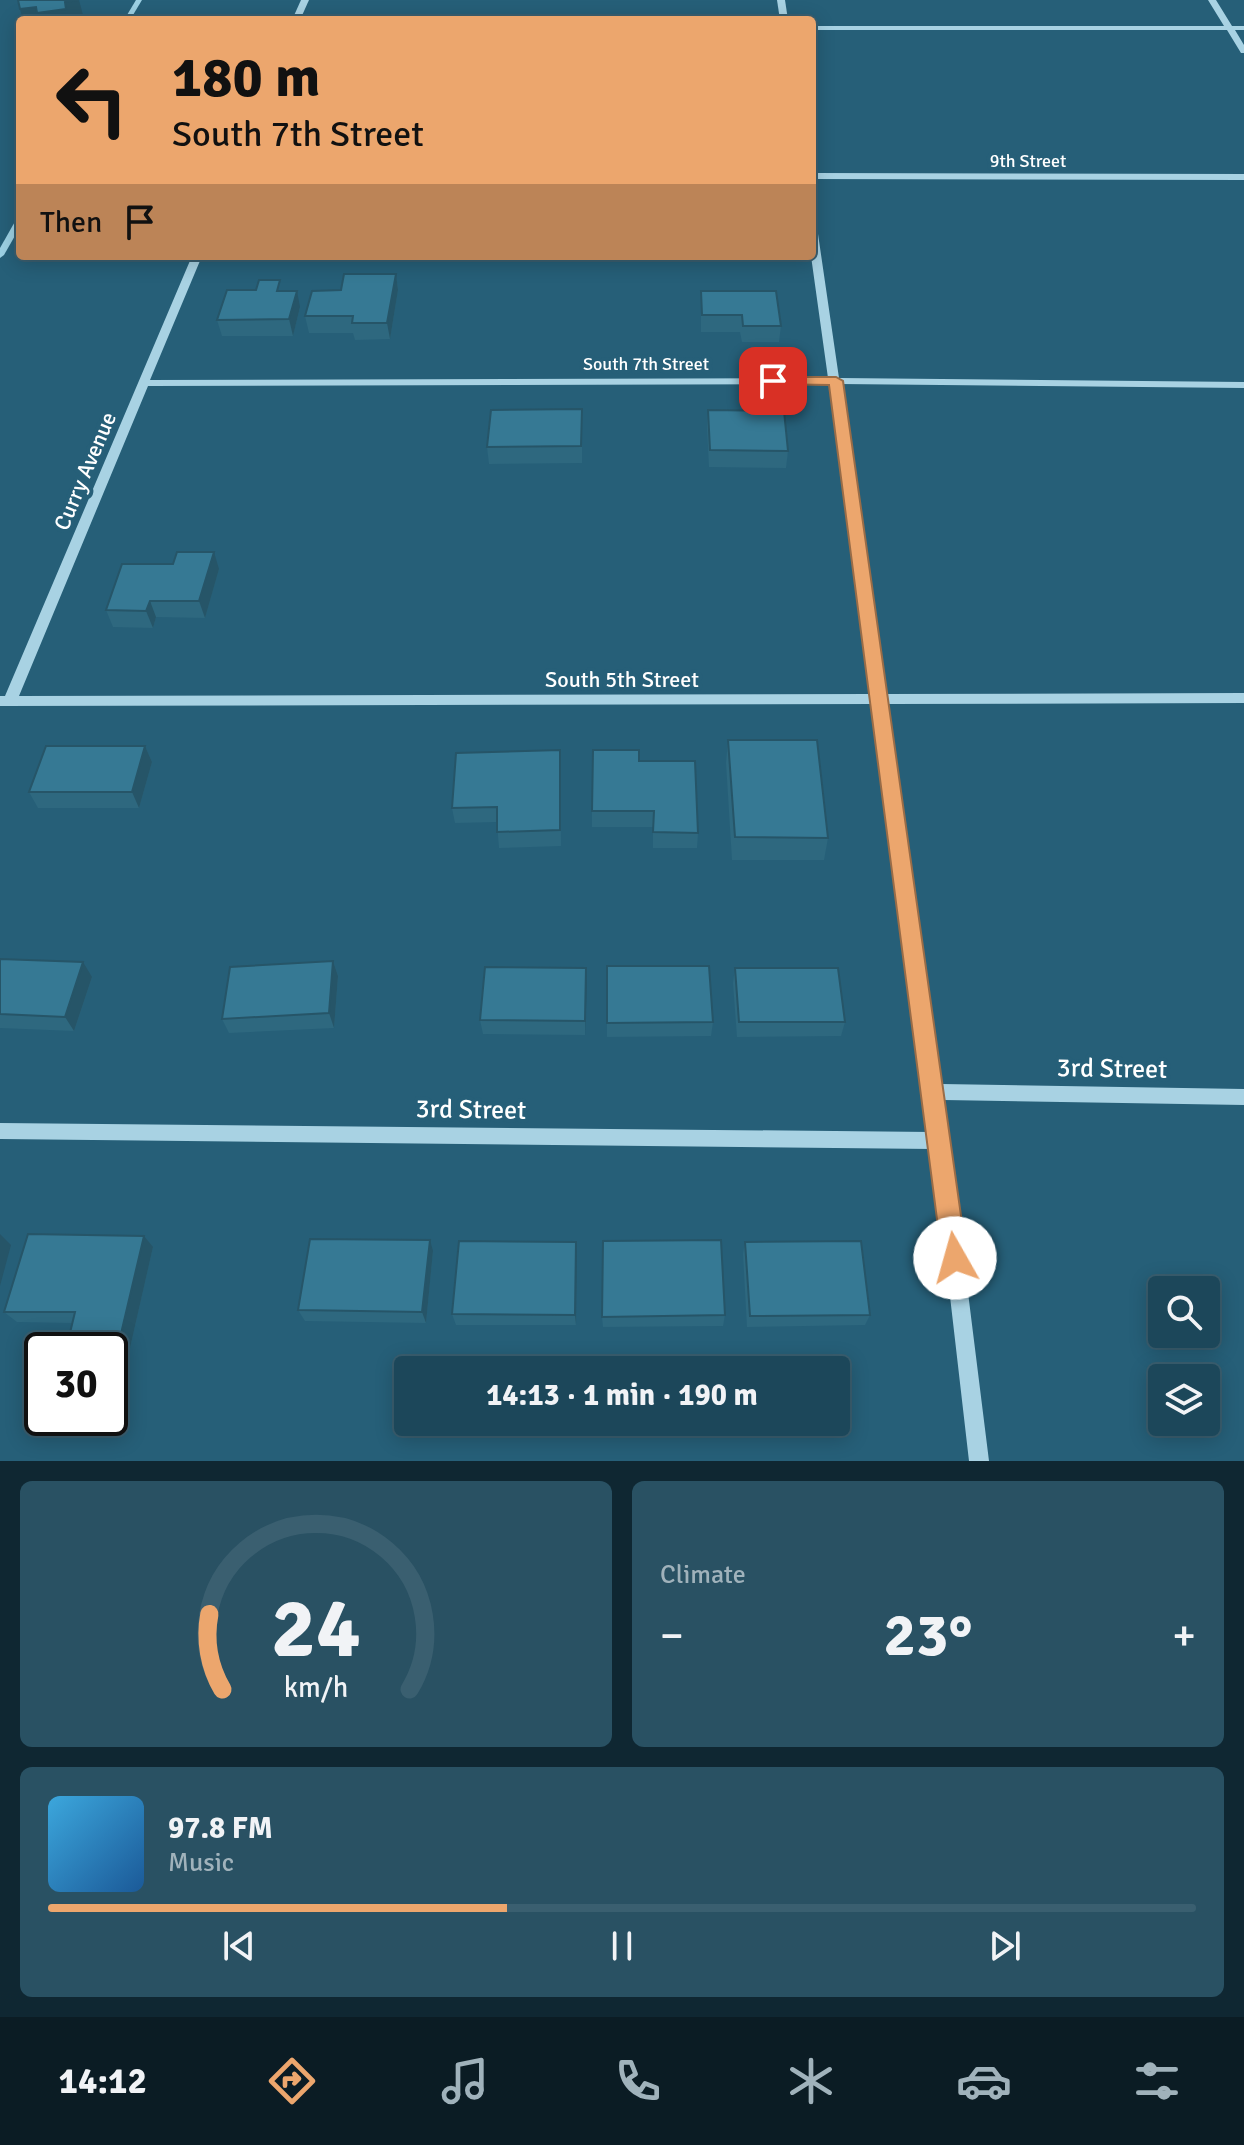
<!DOCTYPE html>
<html lang="en">
<head>
<meta charset="utf-8">
<style>
  :root { --surface:#1c475a; --page:#295163; --text:#f1f3f6; --muted:#a0b2bb; --line:#3a5f70; --accent:#eca66d }
  body { margin:0; font-family:Signika,sans-serif; background:var(--page); color:var(--text); height:100vh; display:flex; flex-direction:column; font-size:30px; white-space:nowrap }
  * { box-sizing:border-box; margin:0 }
  p { font-size:26px; color:var(--muted) }
  .icon { flex:none; width:44px; height:44px; fill:none; stroke:currentColor; stroke-width:2; stroke-linecap:round; stroke-linejoin:round }
  .map { position:relative; height:1461px; overflow:hidden }
  .panel { display:flex; flex-direction:column; gap:20px; padding:20px; background:#0f2732; flex:1 }
  .panel>* { flex:none }
  .banner { position:absolute; left:16px; top:16px; width:800px; height:244px; border-radius:8px; box-shadow:0 4px 20px #0003,0 0 0 2px var(--line); background:#eca66d; color:#111; overflow:hidden }
  .fabs { position:absolute; left:1148px; top:1276px; display:grid; gap:16px }
  .fabs a { display:grid; place-items:center; width:72px; height:72px; border-radius:8px; background:var(--surface); box-shadow:0 4px 20px #0003,0 0 0 2px var(--line); font-size:40px }
  .speed { position:absolute; left:24px; top:1332px; display:flex; gap:16px; font-size:40px; font-weight:700; text-align:center }
  .speed>* { display:grid; place-content:center; width:104px; height:104px; border-radius:50%; background:var(--surface); box-shadow:0 4px 20px #0003,0 0 0 2px var(--line); line-height:1 }
  .speed .limit { border:4px solid #111; border-radius:12px; background:#fff; color:#111 }
  .pin { position:absolute; display:grid; place-items:center; width:68px; height:68px; color:#fff; margin:-34px; border-radius:16px; box-shadow:0 4px 12px #0006 }
  .me { position:absolute; width:88px; margin:-44px; rotate:353deg; stroke-linejoin:round; filter:drop-shadow(0 0 6px #0008) }
  .turn { display:flex; align-items:center; gap:28px; height:168px; padding:0 24px; font-size:36px }
  .turn .icon { width:104px; height:104px; stroke-width:2.5 }
  .turn b { display:block; font-size:56px; line-height:68px }
  .then { display:flex; align-items:center; height:76px; padding:0 24px; background:#0003; gap:16px; font-size:30px }
  .big { font-size:60px; font-weight:700; line-height:1.1 }
  .panel .card { flex:1; display:flex; flex-direction:column; justify-content:center; gap:12px; min-width:0; padding:0 28px; border-radius:12px; background:var(--page) }
  .panel .dial { align-items:center; gap:0 }
  .dial svg { height:208px; overflow:visible; fill:none; stroke:var(--line); stroke-width:7; stroke-linecap:round; text-anchor:middle }
  .dial text { fill:var(--text); stroke:none }
  .song { display:flex; align-items:center; gap:24px }
  .cover { width:96px; height:96px; border-radius:12px; background:linear-gradient(135deg,hsl(200 70% 55%),hsl(210 70% 35%)) }
  .played { height:8px; border-radius:4px; background:linear-gradient(90deg,var(--accent) 40%,var(--line) 40%) }
  .keys { display:flex; justify-content:space-around; direction:ltr }
  .heat { display:flex; justify-content:space-between; align-items:center; font-size:44px; direction:ltr }
  .panel .tiles { flex:1; display:grid; gap:20px; grid-template-columns:1fr 1fr }
  .card:last-child { grid-column:span 2 }
  .trip { position:absolute; left:394px; top:1356px; width:456px; height:80px; border-radius:8px; background:var(--surface); box-shadow:0 4px 20px #0003,0 0 0 2px var(--line); font-weight:700; line-height:80px; text-align:center }
  .menu { display:flex; height:128px; justify-content:space-around; align-items:center; background:#0b1c24; color:var(--muted) }
  .menu .icon { width:56px; height:56px }
  .menu .current { color:var(--accent) }
  .menu b { font-size:36px; color:var(--text) }
  .map>svg:first-child { display:block }
  .lines { fill:none; stroke-linecap:round; stroke-linejoin:round }
  .stream { fill:#9cd0e3; fill-rule:evenodd }
  .minor { fill:#a8d2e3; fill-rule:evenodd }
  .wall { fill:#2e687f }
  .shaded-wall { fill:#265568 }
  .building { fill:#367994; stroke:#265568; stroke-width:2 }
  .route { fill:#eca66d; stroke:#996c47; stroke-width:2 }
  .labels { text-anchor:middle; dominant-baseline:central; stroke-width:8; stroke-linejoin:round; paint-order:stroke }
  .far-street-label { font-size:18px; fill:#fff; stroke:#265f78 }
  .street-label { font-size:22px; fill:#fff; stroke:#265f78 }
  .near-street-label { font-size:26px; fill:#fff; stroke:#265f78 }
</style>
</head>
<body>
<div class="map">
<svg width="1244" height="1461" viewBox="0 0 1244 1461">
  <rect width="100%" height="100%" fill="#265f78"/>
  <g class="lines">
    <g class="stream">
      <polygon points="136,0 142,0 130,20 124,20"/>
      <polygon points="17,218 20,218 20,227 4,255 0,258 0,248"/>
    </g>
    <g class="minor">
      <polygon points="301,0 309,0 300,20 292,20"/>
      <polygon points="777,0 785,0 788,20 780,20"/>
      <polygon points="1208,0 1216,0 1232,26 1244,26 1244,30 1235,30 1244,45 1244,53 1241,53 1227,30 812,30 812,26 1224,26"/>
      <polygon points="812,173 1244,174 1244,180 812,179"/>
      <path d="M812 224 817 227 839 378 1244 382V388L840 384 885 694 1244 693V703L886 704 942 1084 1244 1089V1105L944 1100 989 1461H969L933 1149 0 1139V1123L931 1132 926 1098 922 1092 925 1087 872 704 0 706V696H5L192 256H202L150 380 828 378 811 256ZM829 384 871 694 19 696 148 386Z"/>
    </g>
  </g>
  <g class="wall">
    <polygon points="396,274 398,290 390,339 355,340 353,333 309,333 305,316 341,290"/>
    <polygon points="282,291 300,307 293,336 222,336 217,320"/>
    <polygon points="701,291 781,326 779,342 742,342 740,332 701,332"/>
    <polygon points="582,409 582,463 489,464 487,447"/>
    <polygon points="708,410 788,451 786,468 709,467 707,426"/>
    <polygon points="219,569 205,618 156,617 153,628 113,627 106,610"/>
    <polygon points="728,740 828,838 824,860 732,860 726,763"/>
    <polygon points="145,746 152,762 139,808 38,808 29,792"/>
    <polygon points="560,750 561,846 499,848 497,822 455,823 452,808"/>
    <polygon points="639,761 698,833 697,848 653,848 653,827 592,827 592,811"/>
    <polygon points="0,959 92,977 74,1031 0,1028"/>
    <polygon points="333,961 338,976 334,1028 229,1033 222,1019"/>
    <polygon points="607,966 713,1022 711,1036 607,1037"/>
    <polygon points="586,968 585,1035 483,1034 480,1020"/>
    <polygon points="735,968 845,1022 841,1036 737,1037 733,983"/>
    <polygon points="745,1242 870,1315 865,1325 747,1327 743,1254"/>
    <polygon points="153,1247 130,1348 80,1347 69,1337 73,1323 17,1322 4,1312"/>
    <polygon points="433,1251 426,1323 305,1321 298,1310"/>
    <polygon points="577,1254 576,1325 456,1325 452,1314"/>
    <polygon points="725,1315 723,1326 603,1327 602,1317"/>
  </g>
  <g class="shaded-wall">
    <polygon points="79,0 83,15 69,17 70,20 23,20 20,9"/>
    <polygon points="396,274 398,290 390,339 387,323"/>
    <polygon points="297,291 300,307 293,336 289,319"/>
    <polygon points="214,552 219,569 205,618 199,601"/>
    <polygon points="150,601 156,617 153,628 146,611"/>
    <polygon points="145,746 152,762 139,808 132,792"/>
    <polygon points="333,961 338,976 334,1028 329,1013"/>
    <polygon points="83,962 92,977 74,1031 65,1017"/>
    <polygon points="586,968 587,983 585,1035 585,1021"/>
    <polygon points="0,1234 11,1245 0,1286"/>
    <polygon points="144,1236 153,1247 130,1348 120,1338"/>
    <polygon points="430,1240 433,1251 426,1323 422,1312"/>
    <polygon points="576,1242 577,1254 576,1325 575,1315"/>
  </g>
  <g class="building">
    <polygon points="18,0 79,0 65,2 66,9 37,13 36,7 20,9"/>
    <polygon points="344,274 396,274 387,323 352,323 353,316 305,316 312,291 341,290"/>
    <polygon points="259,280 280,280 277,291 297,291 289,319 217,320 227,290 256,290"/>
    <polygon points="701,291 776,291 781,326 743,326 742,315 702,315"/>
    <polygon points="582,409 581,446 487,447 491,410"/>
    <polygon points="708,410 784,411 788,451 710,450"/>
    <polygon points="177,552 214,552 199,601 150,601 146,611 106,610 122,564 173,564"/>
    <polygon points="728,740 817,740 828,838 735,837"/>
    <polygon points="46,746 145,746 132,792 29,792"/>
    <polygon points="560,750 560,830 497,832 497,807 452,808 456,753"/>
    <polygon points="593,750 639,750 639,761 695,761 698,833 653,832 654,811 592,811"/>
    <polygon points="0,959 83,962 65,1017 0,1014"/>
    <polygon points="333,961 329,1013 222,1019 230,967"/>
    <polygon points="607,966 709,966 713,1022 607,1023"/>
    <polygon points="485,967 586,968 585,1021 480,1020"/>
    <polygon points="735,968 838,968 845,1022 739,1022"/>
    <polygon points="28,1234 144,1236 120,1338 69,1337 75,1312 4,1312"/>
    <polygon points="310,1239 430,1240 422,1312 298,1310"/>
    <polygon points="721,1240 725,1315 602,1317 603,1241"/>
    <polygon points="459,1241 576,1242 575,1315 452,1314"/>
    <polygon points="861,1241 870,1315 750,1316 745,1242"/>
  </g>
  <polygon class="route" points="773,377 836,377 843,381 967,1258 963,1266 955,1270 946,1266 942,1258 829,385 768,384 768,378"/>
  <g class="labels">
    <g class="far-street-label">
      <text x="1028" y="161">9th Street</text>
      <text x="646" y="364">South 7th Street</text>
    </g>
    <g class="street-label">
      <text transform="translate(85 471) rotate(-67)">Curry Avenue</text>
      <text x="622" y="679">South 5th Street</text>
    </g>
    <g class="near-street-label">
      <text transform="translate(1112 1069) rotate(1)">3rd Street</text>
      <text transform="translate(471 1110) rotate(1)">3rd Street</text>
    </g>
  </g>
</svg>
<div class="fabs">
<a><svg class="icon" aria-label="search" viewBox="0 0 24 24"><circle cx="10" cy="10" r="6"/><path d="M15 15l6 6"/></svg></a>
<a><svg class="icon" aria-label="layers" viewBox="0 0 24 24"><path d="M12 4l9 5-9 5-9-5zM3 14l9 5 9-5"/></svg></a>
</div>
<div class="speed"><div class="limit">30</div></div>
<div class="pin" style="left:773px;top:381px;background:#d93025"><svg class="icon" aria-label="arrive" viewBox="0 0 24 24"><path d="M6 21V4h12l-3 4 3 4H6"/></svg></div>
<svg class="me" style="left:955px;top:1258px" viewBox="-20 -20 40 40"><circle r="19" fill="#fff"/><path d="M0-13L10 11 0 6-10 11z" fill="#eca66d"/></svg>
<div class="trip">14:13 · 1 min · 190 m</div>
<div class="banner">
<div class="turn"><svg class="icon" aria-label="left" viewBox="0 0 24 24"><path d="M17 20v-9H6M10 6l-5 5 5 5"/></svg><div><b>180 m</b>South 7th Street</div></div>
<div class="then">Then<svg class="icon" aria-label="arrive" viewBox="0 0 24 24"><path d="M6 21V4h12l-3 4 3 4H6"/></svg></div>
</div>
</div>
<section class="panel">
<div class="tiles">
<div class="card dial"><svg viewBox="0 0 100 80">
<path d="M14 69A42 42 0 1 1 86 69"/>
<path d="M14 69A42 42 0 0 1 9 40" stroke="#eca66d"/>
<text x="50" y="56" font-size="32" font-weight="700">24</text>
<text x="50" y="72" font-size="11">km/h</text>
</svg></div>
<div class="card"><p>Climate</p>
<div class="heat"><a>−</a><b class="big">23°</b><a>+</a></div>
</div>
<div class="card">
<div class="song"><i class="cover"></i><div><b>97.8 FM</b><p>Music</p></div></div>
<div class="played"></div>
<div class="keys"><svg class="icon" aria-label="previous" viewBox="0 0 24 24"><path d="M18 5L8 12l10 7zM5 5v14"/></svg><svg class="icon" aria-label="pause" viewBox="0 0 24 24"><path d="M8 5v14M16 5v14"/></svg><svg class="icon" aria-label="next" viewBox="0 0 24 24"><path d="M6 5l10 7-10 7zM19 5v14"/></svg></div>
</div>
</div>
</section>
<nav class="menu">
<b>14:12</b>
<svg class="icon current" aria-label="directions" viewBox="0 0 24 24"><path d="M12 3l9 9-9 9-9-9zM9 14v-3h6M13 9l2 2-2 2"/></svg>
<svg class="icon" aria-label="music" viewBox="0 0 24 24"><path d="M9 18V5l10-2v13"/><circle cx="6" cy="18" r="3"/><circle cx="16" cy="16" r="3"/></svg>
<svg class="icon" aria-label="phone" viewBox="0 0 24 24"><path d="M5 4h4l2 5-3 2q2 4 5 5l2-3 5 2v4C11 20 4 13 5 4z"/></svg>
<svg class="icon" aria-label="climate" viewBox="0 0 24 24"><path d="M12 3v18M4 7l16 10M4 17L20 7"/></svg>
<svg class="icon" aria-label="car" viewBox="0 0 24 24"><path d="M5 17H2v-5l4-1 3-4h7l3 4 3 1v5h-3M9 17h6M6 11h13"/><circle cx="7" cy="17" r="2"/><circle cx="17" cy="17" r="2"/></svg>
<svg class="icon" aria-label="filters" viewBox="0 0 24 24"><path d="M4 7h16M4 17h16"/><circle cx="9" cy="7" r="2"/><circle cx="15" cy="17" r="2"/></svg>
</nav>
</body>
</html>
